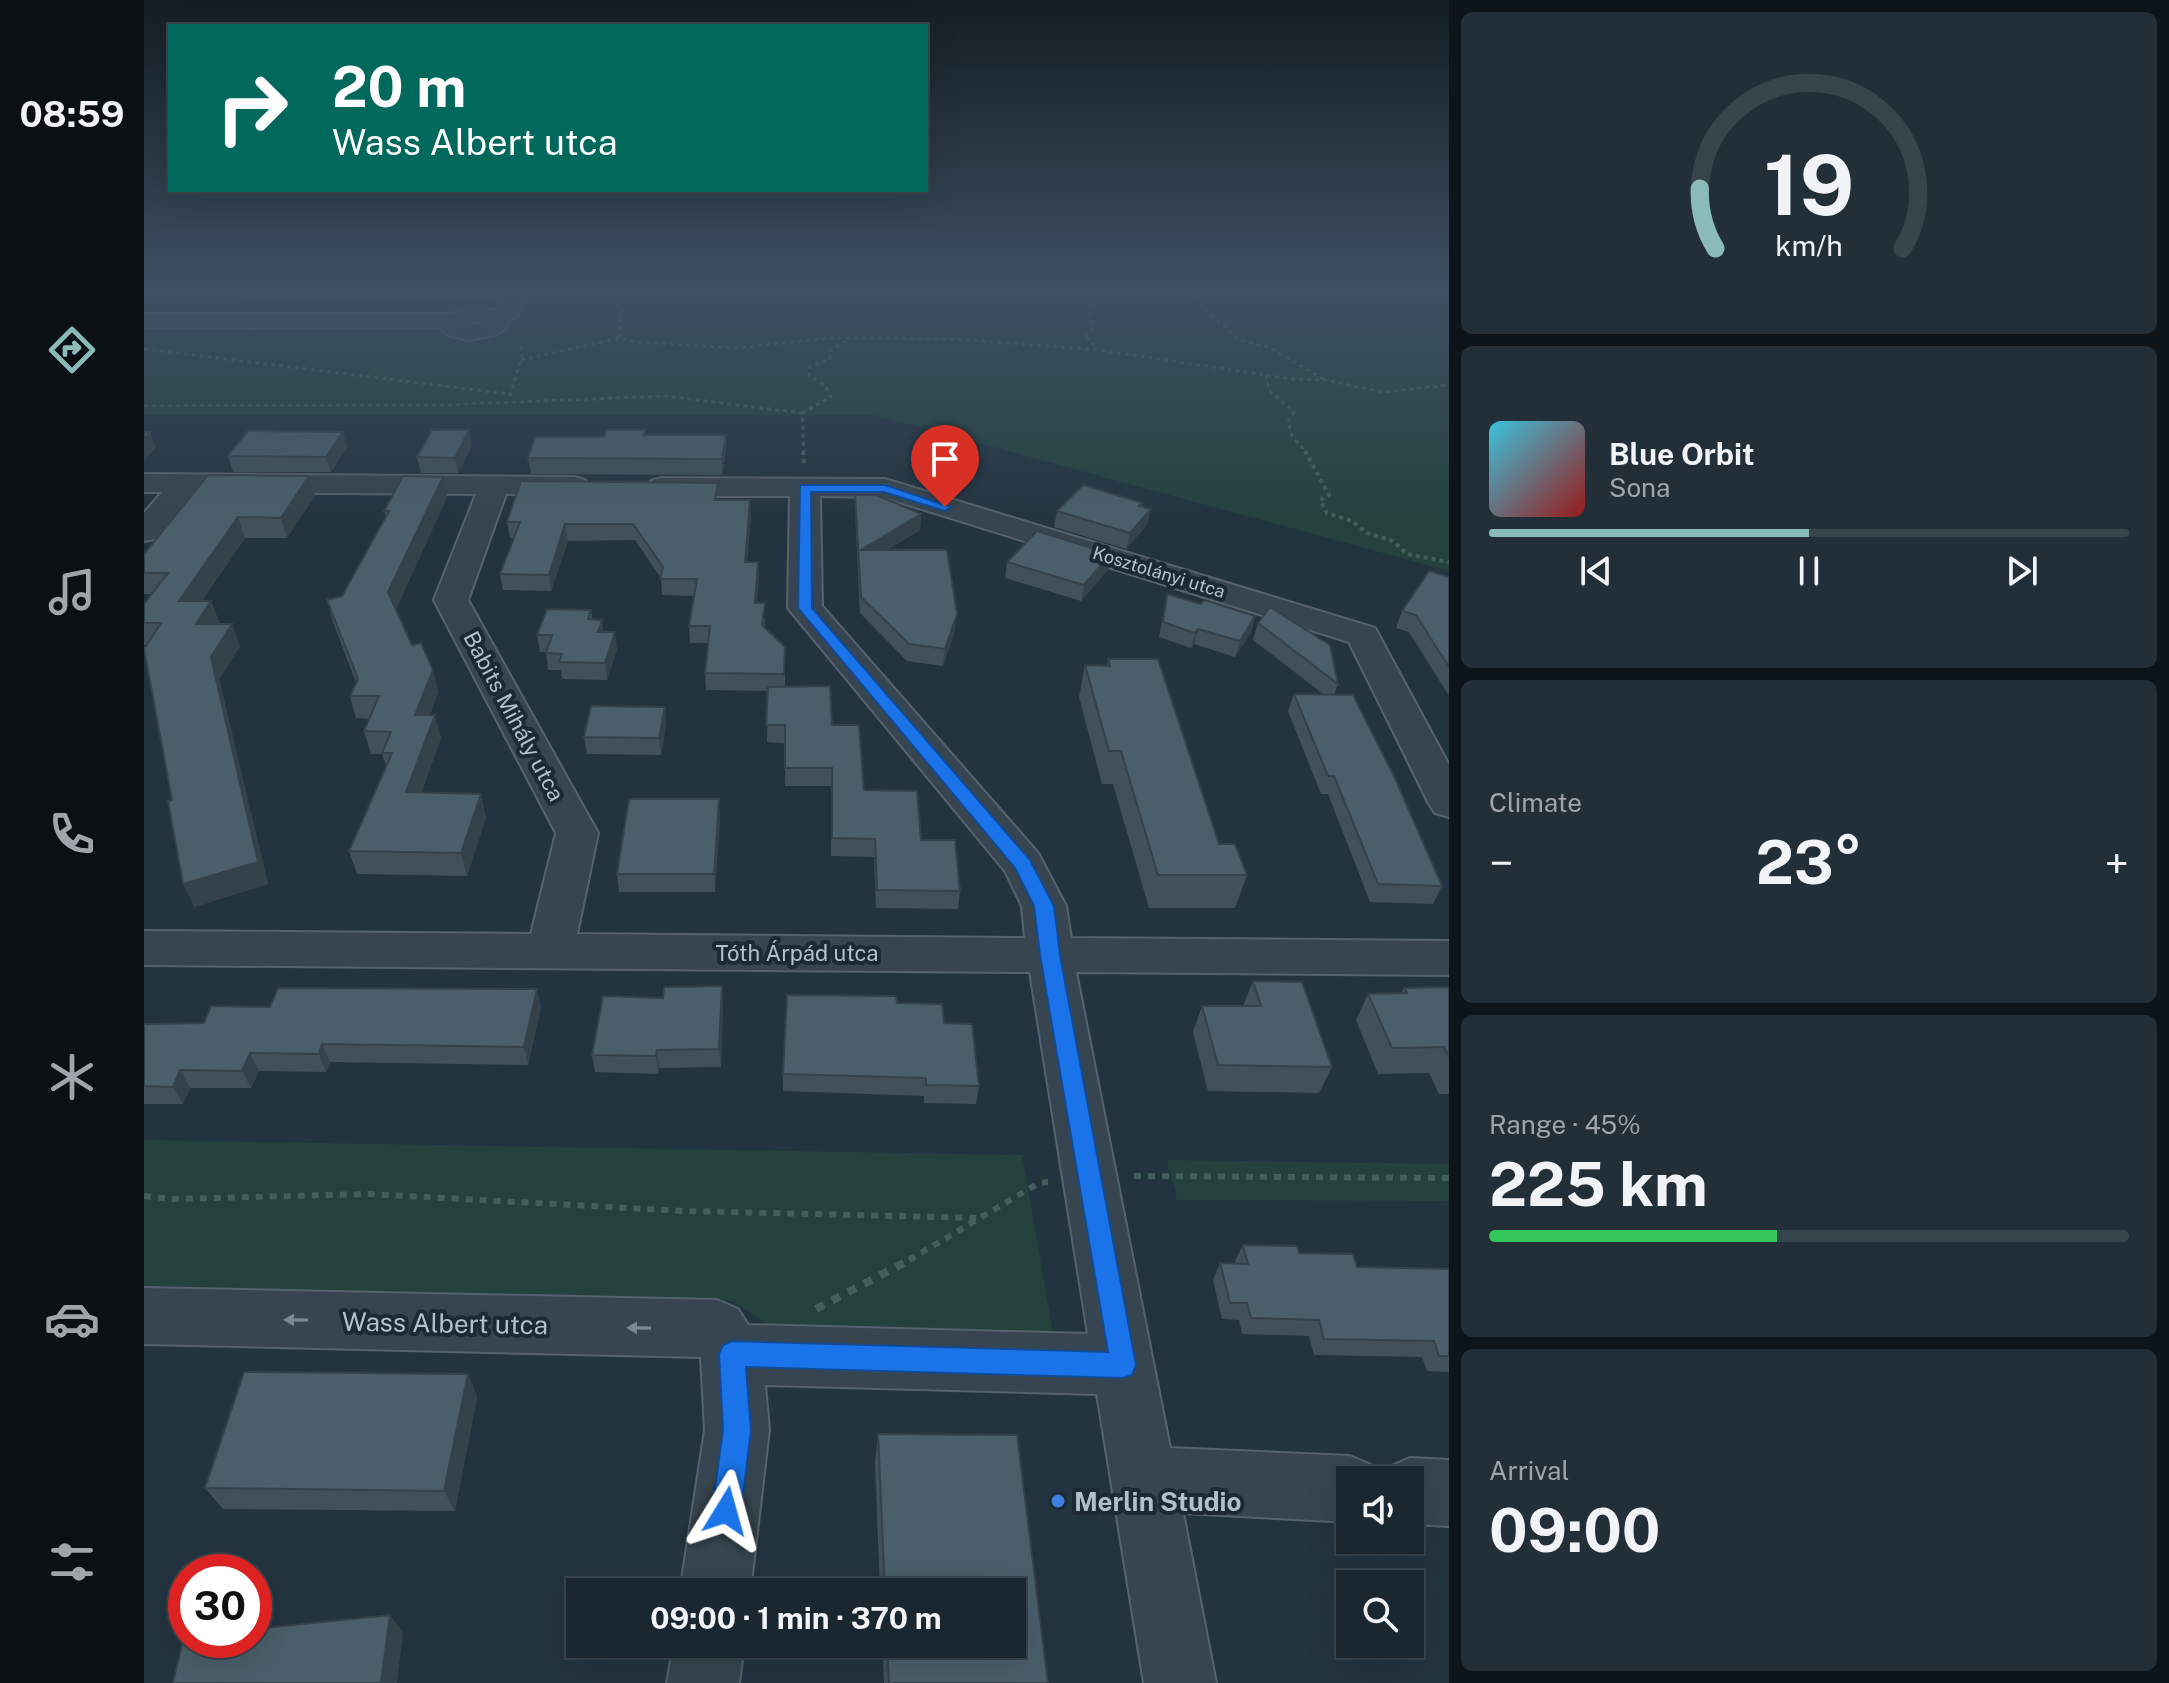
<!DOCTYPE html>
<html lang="en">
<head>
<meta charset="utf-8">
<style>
  :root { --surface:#1a2730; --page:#232f38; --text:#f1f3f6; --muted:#9fa5ab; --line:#38444c; --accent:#8bbbb9 }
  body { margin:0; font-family:"Public Sans",sans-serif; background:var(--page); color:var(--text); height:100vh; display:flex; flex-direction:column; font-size:30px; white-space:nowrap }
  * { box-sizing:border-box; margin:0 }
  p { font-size:26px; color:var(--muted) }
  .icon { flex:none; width:44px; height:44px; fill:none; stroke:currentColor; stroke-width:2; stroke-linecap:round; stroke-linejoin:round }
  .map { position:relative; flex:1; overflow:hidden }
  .details { display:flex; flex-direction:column; gap:12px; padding:12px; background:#0e151a; width:720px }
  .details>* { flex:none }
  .top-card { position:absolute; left:24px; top:24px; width:760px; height:168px; border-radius:0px; box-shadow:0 8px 32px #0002,0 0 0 2px var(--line); background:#00695c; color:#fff; overflow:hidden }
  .controls { position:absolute; left:1192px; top:1466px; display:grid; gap:16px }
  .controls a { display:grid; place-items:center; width:88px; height:88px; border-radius:0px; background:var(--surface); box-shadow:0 8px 32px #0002,0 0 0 2px var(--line); font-size:40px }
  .speed { position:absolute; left:24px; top:1554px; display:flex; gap:16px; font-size:40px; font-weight:700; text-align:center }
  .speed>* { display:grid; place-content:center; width:104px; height:104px; border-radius:50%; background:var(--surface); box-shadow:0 8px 32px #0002,0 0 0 2px var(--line); line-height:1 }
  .speed .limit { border:12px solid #d22; background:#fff; color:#111 }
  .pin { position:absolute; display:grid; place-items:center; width:68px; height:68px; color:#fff; margin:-82px -34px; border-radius:50% 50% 50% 0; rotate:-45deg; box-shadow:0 0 8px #0007 }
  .pin .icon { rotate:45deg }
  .me { position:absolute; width:88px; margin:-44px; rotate:8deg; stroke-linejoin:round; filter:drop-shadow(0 0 6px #0008) }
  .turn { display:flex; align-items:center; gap:28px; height:168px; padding:0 32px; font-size:36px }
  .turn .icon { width:104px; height:104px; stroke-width:2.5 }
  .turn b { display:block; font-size:56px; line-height:68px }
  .big { font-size:60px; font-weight:700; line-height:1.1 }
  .details .tile { flex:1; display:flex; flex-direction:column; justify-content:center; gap:12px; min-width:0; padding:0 28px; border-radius:12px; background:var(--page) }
  .details .dial { align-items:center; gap:0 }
  .dial svg { height:208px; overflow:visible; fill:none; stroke:var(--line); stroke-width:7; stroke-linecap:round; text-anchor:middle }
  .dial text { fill:var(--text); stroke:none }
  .song { display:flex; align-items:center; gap:24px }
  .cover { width:96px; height:96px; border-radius:12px; background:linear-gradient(135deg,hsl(190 70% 55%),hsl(0 70% 35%)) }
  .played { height:8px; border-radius:4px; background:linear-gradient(90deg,var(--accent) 50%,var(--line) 50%) }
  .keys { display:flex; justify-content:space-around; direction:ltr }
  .heat { display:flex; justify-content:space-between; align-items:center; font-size:44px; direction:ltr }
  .charge { height:12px; border-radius:6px; background:linear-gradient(90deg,#34c759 45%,var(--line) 0) }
  .trip { position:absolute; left:422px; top:1578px; width:460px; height:80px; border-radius:0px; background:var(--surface); box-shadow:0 8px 32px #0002,0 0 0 2px var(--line); font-weight:700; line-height:80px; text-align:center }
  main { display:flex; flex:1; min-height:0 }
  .dock { display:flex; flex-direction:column; width:144px; justify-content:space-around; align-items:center; background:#0a1013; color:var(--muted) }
  .dock .icon { width:56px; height:56px }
  .dock .active { color:var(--accent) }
  .dock b { font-size:36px; color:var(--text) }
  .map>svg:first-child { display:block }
  .green { fill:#24413e }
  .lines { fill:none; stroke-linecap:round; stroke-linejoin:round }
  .minor-casing { stroke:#54636d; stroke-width:4 }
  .path-far3 { stroke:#445e5c; stroke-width:3; stroke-dasharray:4 4; stroke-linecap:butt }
  .path-far2 { stroke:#445e5c; stroke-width:4; stroke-dasharray:4 4; stroke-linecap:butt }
  .path-far1 { stroke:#445e5c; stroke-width:6; stroke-dasharray:7 7; stroke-linecap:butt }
  .path { stroke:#445e5c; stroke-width:8; stroke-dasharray:9 9; stroke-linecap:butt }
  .minor { fill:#36454f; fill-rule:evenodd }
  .wall { fill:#40515c }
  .shaded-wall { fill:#34424b }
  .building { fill:#4a5e6b; stroke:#34424b; stroke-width:2 }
  .oneway { fill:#7a8993 }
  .route { fill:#1a73e8; stroke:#114b97; stroke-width:2 }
  .shop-dot { fill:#3f7fe0; stroke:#1b2a34; stroke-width:3 }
  .labels { text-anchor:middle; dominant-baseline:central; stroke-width:8; stroke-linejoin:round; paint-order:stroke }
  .far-street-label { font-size:18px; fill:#b2c0ca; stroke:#1b2a34 }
  .street-label { font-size:22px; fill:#b2c0ca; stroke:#1b2a34 }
  .near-street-label { font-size:26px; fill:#b2c0ca; stroke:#1b2a34 }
  .near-poi-label { font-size:26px; font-weight:bold; fill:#b2c0ca; stroke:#1b2a34; text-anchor:start }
</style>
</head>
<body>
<main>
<nav class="dock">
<b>08:59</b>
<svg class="icon active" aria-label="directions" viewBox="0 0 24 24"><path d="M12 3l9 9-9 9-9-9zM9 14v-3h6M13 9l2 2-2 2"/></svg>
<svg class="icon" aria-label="music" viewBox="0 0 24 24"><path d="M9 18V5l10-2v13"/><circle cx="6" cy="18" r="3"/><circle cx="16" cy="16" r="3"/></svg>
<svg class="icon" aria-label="phone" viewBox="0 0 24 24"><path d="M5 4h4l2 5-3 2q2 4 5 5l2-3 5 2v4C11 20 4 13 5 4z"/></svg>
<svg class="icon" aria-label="climate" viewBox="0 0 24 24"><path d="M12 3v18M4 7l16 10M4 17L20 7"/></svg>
<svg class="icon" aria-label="car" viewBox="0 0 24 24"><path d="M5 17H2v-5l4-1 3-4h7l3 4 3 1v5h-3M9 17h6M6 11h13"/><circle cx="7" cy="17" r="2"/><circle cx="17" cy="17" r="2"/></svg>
<svg class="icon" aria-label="filters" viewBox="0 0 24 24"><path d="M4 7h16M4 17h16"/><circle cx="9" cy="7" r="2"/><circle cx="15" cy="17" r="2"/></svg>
</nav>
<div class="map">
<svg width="1305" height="1683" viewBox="0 0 1305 1683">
  <rect width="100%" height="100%" fill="#223440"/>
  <g class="green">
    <polygon points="395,288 1305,288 1305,571 731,415 0,415 0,309 388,306"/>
    <polygon points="0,1140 878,1155 910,1338 633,1331 589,1301 0,1297"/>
    <polygon points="1023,1160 1305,1164 1305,1201 1033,1200"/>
  </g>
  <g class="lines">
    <g class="minor-casing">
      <g id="minor">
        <path d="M364 288H386L373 316 364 321 362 329 351 335 325 340 304 335 296 328H0V314H307L328 308 351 310 355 307ZM330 322 340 323 321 325Z"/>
        <polygon points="0,474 431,477 441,480 446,486 441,492 431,495 362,494 324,600 454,833 433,934 881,938 878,906 861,871 644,608 646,496 517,496 507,493 502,487 507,481 517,478 741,479 1231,628 1305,765 1305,817 1291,813 1285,804 1205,642 739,497 676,496 678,606 894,853 922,906 927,938 1305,941 1305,975 932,972 1026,1448 1206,1456 1229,1466 1235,1480 1206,1480 1206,1522 1039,1513 1072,1683 1000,1683 953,1394 621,1385 625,1430 606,1592 536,1592 561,1430 557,1357 0,1344 0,1288 573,1300 594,1309 604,1325 944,1334 886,972 0,965 0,931 387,934 412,833 290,600 332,494 49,492 11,539 0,541 0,513 18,492 0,492"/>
        <polygon points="1266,1458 1305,1460 1305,1526 1266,1524 1266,1480 1238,1480 1243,1468"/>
        <polygon points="530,1644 600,1644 595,1683 523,1683"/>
      </g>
    </g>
    <g class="path-far3">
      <polyline points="471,288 470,300 477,310 475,338 492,342 591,348 686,338 810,339 955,350 1148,379 1181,380 1239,392 1305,385"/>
      <polyline points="942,288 949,330 940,335 954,349"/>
      <polyline points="1054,288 1055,304 1095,340 1125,347 1181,380"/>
      <polyline points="0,349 366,394"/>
      <polyline points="377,360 475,338"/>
      <polyline points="1122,375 1125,390 1150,412 1144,422 1148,436 1163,453"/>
      <polyline points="366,396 378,356 377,343"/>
      <polyline points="0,406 297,405 521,396 658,413 660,453"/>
      <polyline points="658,413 687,397 681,385 665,376 666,366 686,359 685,351 705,339"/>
    </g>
    <g class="path-far2">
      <polyline points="659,451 660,464"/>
      <polyline points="1161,451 1185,495 1176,500 1183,513 1208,521 1223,533 1249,541 1263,554 1305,562"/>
    </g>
    <g class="path-far1">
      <polyline points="990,1176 1305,1178"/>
      <polyline points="0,1196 29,1199 226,1194 540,1211 837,1218"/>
      <polyline points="765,1260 895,1183 904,1182"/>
    </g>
    <polyline class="path" points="672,1309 769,1258"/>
    <use href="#minor" class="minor"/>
  </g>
  <g class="wall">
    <polygon points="94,288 358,288 354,298 97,298"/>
    <polygon points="502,435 582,450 578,475 387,474 384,458 460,437"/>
    <polygon points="328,445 314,473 277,473 273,457"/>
    <polygon points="203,447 187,472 89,472 84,456"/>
    <polygon points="165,476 171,496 143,538 101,538 58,601 67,601 75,622 74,624 96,646 75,679 124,884 50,907 28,800 2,645 0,645 0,604 8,594 0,594 0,554"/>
    <polygon points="711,495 777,514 776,530 743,550 811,631 799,666 763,661 716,613 711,511"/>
    <polygon points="303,497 252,609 268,645 289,670 294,692 286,715 297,738 277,793 342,817 323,876 213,874 205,851 242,766 238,754 227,754 220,731 226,719 212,718 206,696 212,682 189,622 183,600 198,596 242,518 240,511"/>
    <polygon points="574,500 607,516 603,562 614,562 615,579 612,603 621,620 620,627 641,647 641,687 688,725 720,790 777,840 816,891 814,909 732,908 730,857 687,856 687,786 641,786 641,743 623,742 624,691 562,690 561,673 564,643 546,643 545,626 550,596 518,595 517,578 491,540 424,541 407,591 359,590 356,574 370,538 366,538 363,522"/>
    <polygon points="999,503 998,507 1003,525 982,549 910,527 913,511"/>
    <polygon points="967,554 964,570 937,601 861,578 863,562"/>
    <polygon points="1305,577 1305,696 1265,632 1252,628 1258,611"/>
    <polygon points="1023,594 1057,604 1111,616 1107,632 1091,657 1050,644 1047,648 1015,637"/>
    <polygon points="447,610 448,619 473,649 463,680 418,679 417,670 404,670 402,652 396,652 393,635"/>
    <polygon points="1114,623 1194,684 1190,695 1298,886 1289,904 1226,902 1184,794 1177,794 1144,711 1150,694 1179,694 1109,640"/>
    <polygon points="964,659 1075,844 1103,875 1091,908 1005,908 969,784 958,784 935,697 941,665 963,666"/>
    <polygon points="522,724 517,755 443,754 440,737"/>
    <polygon points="576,817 571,892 475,892 473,874"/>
    <polygon points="1109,981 1188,1067 1175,1093 1064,1091 1049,1032 1058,1006 1099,1006"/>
    <polygon points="578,986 579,1004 577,1067 515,1068 514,1074 451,1072 448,1055 519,998"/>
    <polygon points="1305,987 1305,1094 1295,1094 1285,1073 1234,1074 1212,1020 1224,994 1257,994 1260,988"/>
    <polygon points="753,1003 800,1023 835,1086 832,1104 780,1103 780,1096 639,1091 639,1074"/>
    <polygon points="126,1007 397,1007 384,1065 186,1062 182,1072 115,1071 107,1088 46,1088 39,1104 0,1104 0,1024 60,1023"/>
    <polygon points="1099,1245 1155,1253 1213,1267 1305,1269 1305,1372 1283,1371 1278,1357 1170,1355 1165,1336 1098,1334 1095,1320 1078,1319 1069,1280 1076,1263 1091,1263 1091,1261"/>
    <polygon points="324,1374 333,1397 311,1511 79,1509 61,1488"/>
    <polygon points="734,1434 873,1435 904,1683 740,1683 738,1644 868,1644 868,1592 736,1592 731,1462"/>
  </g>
  <g class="shaded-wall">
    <polygon points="352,288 358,288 354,298"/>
    <polygon points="325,430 328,445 314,473 311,458"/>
    <polygon points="6,432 12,447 0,461 0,439"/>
    <polygon points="199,432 203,447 187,472 182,457"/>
    <polygon points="582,435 582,450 578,475 578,459"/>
    <polygon points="165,476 171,496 143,538 137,518"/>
    <polygon points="299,477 303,497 250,614 244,592"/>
    <polygon points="606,500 607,516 601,578 601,562"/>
    <polygon points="1007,509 1003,525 982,549 986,533"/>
    <polygon points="777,514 776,530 716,566 717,550"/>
    <polygon points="94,517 101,538 43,622 35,601"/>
    <polygon points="421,524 424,541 407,591 405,575"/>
    <polygon points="967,554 964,570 937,601 940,585"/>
    <polygon points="614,562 615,579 611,620 611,603"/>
    <polygon points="67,601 75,622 60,646 52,624"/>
    <polygon points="813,614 811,631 799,666 801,649"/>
    <polygon points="1111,616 1107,632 1091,657 1096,641"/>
    <polygon points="458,620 460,637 454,632"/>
    <polygon points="88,624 96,646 75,679 124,884 50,907 39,884 67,657"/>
    <polygon points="1054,629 1050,644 1047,648 1051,633"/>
    <polygon points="471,632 473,649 463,680 461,663"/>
    <polygon points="289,670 294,692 277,738 271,715"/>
    <polygon points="521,707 522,724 517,755 515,738"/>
    <polygon points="291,715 297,738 269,815 262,792"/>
    <polygon points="337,794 342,817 323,876 317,853"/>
    <polygon points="575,799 576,817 571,892 570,874"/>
    <polygon points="578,986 579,1004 577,1067 575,1049"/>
    <polygon points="393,989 397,1007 384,1065 380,1047"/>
    <polygon points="178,1044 186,1062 182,1072 175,1054"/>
    <polygon points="513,1050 515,1068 514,1074 512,1056"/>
    <polygon points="106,1053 115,1071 107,1088 98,1071"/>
    <polygon points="36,1070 46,1088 39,1104 29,1087"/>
    <polygon points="324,1374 333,1397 311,1511 300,1491"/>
    <polygon points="246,1615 259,1633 253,1683 237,1683"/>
  </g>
  <g class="building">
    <polygon points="288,430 325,430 311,458 273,457"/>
    <polygon points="462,430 501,430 500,435 582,435 578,459 384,458 391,437 460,437"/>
    <polygon points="104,431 199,432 182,457 84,456"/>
    <polygon points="0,432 6,432 0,439"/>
    <polygon points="64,475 165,476 137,518 94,517 35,601 67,601 52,624 88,624 67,657 114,862 39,884 24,801 28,800 0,649 17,623 0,623 0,604 24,573 0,573 0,554"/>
    <polygon points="259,476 299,477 244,592 268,645 277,643 289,670 271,715 291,715 262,792 337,794 317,853 205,851 248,753 238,753 247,732 220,731 235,696 206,696 214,679 183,600 198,596 245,511 240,511"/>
    <polygon points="377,481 574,483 571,500 606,500 601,562 614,562 611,603 621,603 618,625 641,647 640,674 561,673 566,626 545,626 553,579 516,579 519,567 489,524 421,524 405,575 356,574 376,522 363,522"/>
    <polygon points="939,485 999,503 995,506 1007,509 986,533 913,511"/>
    <polygon points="711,495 732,495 777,514 717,550 803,550 813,614 801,649 765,644 717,597"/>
    <polygon points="893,531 967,554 940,585 863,562"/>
    <polygon points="1285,571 1305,577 1305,667 1272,615 1258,611"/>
    <polygon points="1023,594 1057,604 1060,600 1111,616 1096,641 1054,629 1051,633 1019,622"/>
    <polygon points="1126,607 1186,645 1194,684 1114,623"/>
    <polygon points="403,609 447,610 444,619 458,620 454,632 471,632 461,663 415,662 418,654 402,653 408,635 393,635"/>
    <polygon points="964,659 1014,659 1075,844 1091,844 1103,875 1014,875 977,751 965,751 941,665 966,666"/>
    <polygon points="686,686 688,725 715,725 720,790 773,791 777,840 811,840 816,891 733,890 731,839 688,838 688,768 641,768 641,725 622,725 624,687"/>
    <polygon points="1150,694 1209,695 1251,778 1298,886 1234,884 1190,776 1184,776"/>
    <polygon points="447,706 521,707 515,738 440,737"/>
    <polygon points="485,799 575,799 570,874 473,874"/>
    <polygon points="1109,981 1158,982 1188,1067 1074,1065 1058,1006 1117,1006"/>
    <polygon points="578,986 575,1049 513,1050 512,1056 448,1055 459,996 519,998 520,987"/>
    <polygon points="1305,987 1305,1057 1300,1047 1248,1048 1224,994 1263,993 1260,988"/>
    <polygon points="134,988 393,989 380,1047 178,1044 175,1054 106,1053 98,1071 36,1070 29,1087 0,1086 0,1024 60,1023 67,1006 126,1007"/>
    <polygon points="643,995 752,996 753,1003 798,1004 800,1023 828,1024 835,1086 782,1085 782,1078 639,1074"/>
    <polygon points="1099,1245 1153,1246 1155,1253 1209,1254 1213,1267 1305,1269 1305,1356 1295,1356 1290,1341 1180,1339 1175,1320 1107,1318 1103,1303 1086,1303 1076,1263 1104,1264"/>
    <polygon points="100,1372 324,1374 300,1491 61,1488"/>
    <polygon points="734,1434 873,1435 904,1683 745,1683 743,1644 868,1644 868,1592 741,1592"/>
    <polygon points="246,1615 237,1683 29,1683 40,1636 42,1636 42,1640 110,1640 110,1629"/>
  </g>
  <defs><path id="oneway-solid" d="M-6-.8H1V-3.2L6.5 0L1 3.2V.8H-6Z" transform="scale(2)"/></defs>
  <g class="oneway">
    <use href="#oneway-solid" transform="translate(152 1320) rotate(-179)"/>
    <use href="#oneway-solid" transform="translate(495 1328) rotate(-179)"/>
  </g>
  <linearGradient id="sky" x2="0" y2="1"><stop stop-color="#131d23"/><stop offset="0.55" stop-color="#3e5064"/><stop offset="1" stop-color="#3e5064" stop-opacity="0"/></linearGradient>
  <rect width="1305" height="523" fill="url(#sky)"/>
  <polygon class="route" points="656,485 741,485 807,507 801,511 740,492 667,492 668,608 886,860 910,906 916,955 992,1365 988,1375 979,1378 602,1367 607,1430 597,1511 592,1521 582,1525 572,1521 568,1511 579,1430 575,1354 579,1345 588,1341 964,1352 896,955 890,906 871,868 654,608"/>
  <circle class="shop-dot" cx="914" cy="1501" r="8"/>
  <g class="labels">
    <g class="far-street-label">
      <text transform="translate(1015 572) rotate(17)">Kosztolányi utca</text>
    </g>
    <g class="street-label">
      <text transform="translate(370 716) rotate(62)">Babits Mihály utca</text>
      <text x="653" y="953">Tóth Árpád utca</text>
    </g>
    <g class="near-street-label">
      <text transform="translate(301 1323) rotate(1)">Wass Albert utca</text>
    </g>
    <g class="near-poi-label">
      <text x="930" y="1501">Merlin Studio</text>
    </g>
  </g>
</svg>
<div class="controls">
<a><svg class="icon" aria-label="sound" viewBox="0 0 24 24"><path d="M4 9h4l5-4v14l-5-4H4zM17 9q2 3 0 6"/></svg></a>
<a><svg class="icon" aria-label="search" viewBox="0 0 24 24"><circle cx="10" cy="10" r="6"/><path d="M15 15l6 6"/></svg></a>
</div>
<div class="speed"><div class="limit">30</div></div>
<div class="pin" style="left:801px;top:507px;background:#d93025"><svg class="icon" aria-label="arrive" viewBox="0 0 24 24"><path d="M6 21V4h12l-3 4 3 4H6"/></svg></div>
<svg class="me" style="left:582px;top:1511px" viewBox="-20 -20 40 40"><path d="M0-17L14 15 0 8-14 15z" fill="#1a73e8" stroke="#fff" stroke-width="4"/></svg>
<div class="trip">09:00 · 1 min · 370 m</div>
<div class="top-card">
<div class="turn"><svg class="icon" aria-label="right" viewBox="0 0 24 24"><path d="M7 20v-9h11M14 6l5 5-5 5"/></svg><div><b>20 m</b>Wass Albert utca</div></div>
</div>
</div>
<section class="details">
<div class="tile dial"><svg viewBox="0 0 100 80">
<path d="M14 69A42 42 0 1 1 86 69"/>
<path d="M14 69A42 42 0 0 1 8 46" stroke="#8bbbb9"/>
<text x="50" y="56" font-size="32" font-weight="700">19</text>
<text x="50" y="72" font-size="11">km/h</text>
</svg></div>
<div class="tile">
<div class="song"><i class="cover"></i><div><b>Blue Orbit</b><p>Sona</p></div></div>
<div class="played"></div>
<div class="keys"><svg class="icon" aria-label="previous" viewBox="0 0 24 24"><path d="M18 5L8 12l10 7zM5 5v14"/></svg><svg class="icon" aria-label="pause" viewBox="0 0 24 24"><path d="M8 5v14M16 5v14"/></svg><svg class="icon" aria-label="next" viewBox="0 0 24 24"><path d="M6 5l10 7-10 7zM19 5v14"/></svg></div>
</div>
<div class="tile"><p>Climate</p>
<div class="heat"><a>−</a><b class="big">23°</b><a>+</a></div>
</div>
<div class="tile"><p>Range · 45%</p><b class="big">225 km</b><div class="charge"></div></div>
<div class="tile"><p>Arrival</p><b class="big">09:00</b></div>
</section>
</main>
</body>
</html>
